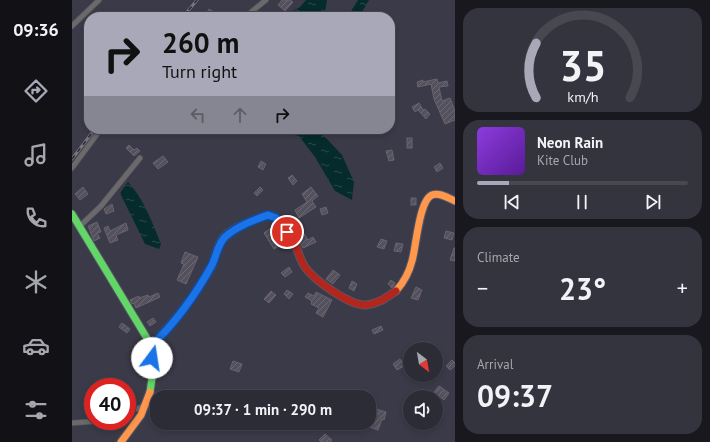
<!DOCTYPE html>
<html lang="en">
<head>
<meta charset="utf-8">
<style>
  :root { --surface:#2c2c36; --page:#34343e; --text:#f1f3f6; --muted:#a6a7ad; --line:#484851; --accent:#a8a8b8 }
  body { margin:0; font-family:"PT Sans",sans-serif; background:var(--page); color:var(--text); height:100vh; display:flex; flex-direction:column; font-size:15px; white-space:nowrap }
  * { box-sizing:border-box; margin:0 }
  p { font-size:13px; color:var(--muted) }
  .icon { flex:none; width:22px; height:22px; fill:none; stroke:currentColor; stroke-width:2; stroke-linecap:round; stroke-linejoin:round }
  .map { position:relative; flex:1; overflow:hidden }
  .panel { display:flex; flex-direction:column; gap:8px; padding:8px; background:#18181e; width:255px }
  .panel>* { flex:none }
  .banner { position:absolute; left:12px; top:12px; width:311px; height:122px; border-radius:16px; box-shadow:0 2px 6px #0003,0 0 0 1px var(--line); background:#a8a8b8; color:#111; overflow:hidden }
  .needle { width:26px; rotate:149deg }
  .fabs { position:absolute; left:331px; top:342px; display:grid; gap:8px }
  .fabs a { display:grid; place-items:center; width:40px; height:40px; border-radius:50%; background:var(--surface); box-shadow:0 2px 6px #0003,0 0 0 1px var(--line); font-size:20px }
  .speed { position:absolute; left:12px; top:378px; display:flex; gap:8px; font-size:20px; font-weight:700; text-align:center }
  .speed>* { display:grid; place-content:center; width:52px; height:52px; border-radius:50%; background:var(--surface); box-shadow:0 2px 6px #0003,0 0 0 1px var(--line); line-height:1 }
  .speed .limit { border:6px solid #d22; background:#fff; color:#111 }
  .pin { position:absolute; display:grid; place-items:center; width:34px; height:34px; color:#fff; margin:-17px; border:2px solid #fff; border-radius:50%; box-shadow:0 1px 4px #0007 }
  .me { position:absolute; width:44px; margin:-22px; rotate:14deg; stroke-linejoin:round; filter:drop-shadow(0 0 3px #0008) }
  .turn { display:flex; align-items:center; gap:14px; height:84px; padding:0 12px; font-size:18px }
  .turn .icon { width:52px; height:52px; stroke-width:2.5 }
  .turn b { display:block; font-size:28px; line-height:34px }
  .lanes { display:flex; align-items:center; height:38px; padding:0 12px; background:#0003; justify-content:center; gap:20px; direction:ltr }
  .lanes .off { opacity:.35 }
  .big { font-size:30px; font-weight:700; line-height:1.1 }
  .panel .tile { flex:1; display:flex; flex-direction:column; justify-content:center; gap:6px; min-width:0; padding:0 14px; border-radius:16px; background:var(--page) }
  .panel .dial { align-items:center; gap:0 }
  .dial svg { height:104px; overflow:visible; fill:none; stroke:var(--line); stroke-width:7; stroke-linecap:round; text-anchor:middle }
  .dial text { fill:var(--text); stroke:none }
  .song { display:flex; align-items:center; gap:12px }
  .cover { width:48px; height:48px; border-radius:6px; background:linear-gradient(135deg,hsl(270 70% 55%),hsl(270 70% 35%)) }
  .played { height:4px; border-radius:2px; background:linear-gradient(90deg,var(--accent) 15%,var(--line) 15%) }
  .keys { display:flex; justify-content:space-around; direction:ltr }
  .heat { display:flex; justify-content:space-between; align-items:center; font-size:22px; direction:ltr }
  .trip { position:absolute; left:78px; top:390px; width:226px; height:40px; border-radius:16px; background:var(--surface); box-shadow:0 2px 6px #0003,0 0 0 1px var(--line); font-weight:700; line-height:40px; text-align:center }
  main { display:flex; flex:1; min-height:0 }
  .tab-bar { display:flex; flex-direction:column; width:72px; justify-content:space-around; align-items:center; background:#121216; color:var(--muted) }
  .tab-bar .icon { width:28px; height:28px }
  .tab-bar .current { color:var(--accent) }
  .tab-bar b { font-size:18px; color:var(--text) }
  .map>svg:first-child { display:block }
  .water { fill:url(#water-ripples) }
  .building { fill:url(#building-hatch); stroke:#676370 }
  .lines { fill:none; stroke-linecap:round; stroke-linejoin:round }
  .street-casing { stroke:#575663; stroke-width:6 }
  .fast-casing { stroke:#575663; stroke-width:9 }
  .slow-casing { stroke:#575663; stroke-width:9 }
  .jam-casing { stroke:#575663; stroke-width:9 }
  .street { stroke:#6c696a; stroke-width:4.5 }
  .fast { stroke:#63d668; stroke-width:7 }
  .slow { stroke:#ff974d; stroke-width:7 }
  .jam { stroke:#b3261e; stroke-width:7 }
  .rail-casing { stroke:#79767b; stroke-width:3 }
  .rail { stroke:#2b2943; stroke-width:1.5; stroke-dasharray:4.5; stroke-linecap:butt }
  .route-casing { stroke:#114b97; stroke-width:10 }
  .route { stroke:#1a73e8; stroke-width:7 }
</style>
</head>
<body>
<main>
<nav class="tab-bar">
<b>09:36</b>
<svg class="icon current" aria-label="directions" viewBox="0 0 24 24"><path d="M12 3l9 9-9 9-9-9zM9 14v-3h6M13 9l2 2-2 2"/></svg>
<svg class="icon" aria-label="music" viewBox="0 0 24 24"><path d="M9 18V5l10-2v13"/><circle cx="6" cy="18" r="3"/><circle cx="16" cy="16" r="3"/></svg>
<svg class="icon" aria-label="phone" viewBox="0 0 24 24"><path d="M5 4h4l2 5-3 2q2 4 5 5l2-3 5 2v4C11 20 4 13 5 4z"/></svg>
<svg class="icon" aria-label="climate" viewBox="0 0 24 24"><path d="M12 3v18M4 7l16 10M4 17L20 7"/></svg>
<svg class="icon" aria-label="car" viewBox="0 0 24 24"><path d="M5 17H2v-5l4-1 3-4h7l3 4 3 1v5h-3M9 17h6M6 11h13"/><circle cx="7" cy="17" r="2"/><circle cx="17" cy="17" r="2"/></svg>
<svg class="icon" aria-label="filters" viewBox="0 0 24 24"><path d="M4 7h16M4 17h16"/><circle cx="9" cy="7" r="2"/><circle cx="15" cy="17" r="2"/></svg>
</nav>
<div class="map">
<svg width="383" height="442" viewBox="0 0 383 442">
  <defs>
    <pattern id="water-ripples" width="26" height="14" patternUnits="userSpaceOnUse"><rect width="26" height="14" fill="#052b2d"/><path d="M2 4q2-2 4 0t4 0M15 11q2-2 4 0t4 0" fill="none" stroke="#294a4c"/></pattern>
    <pattern id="building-hatch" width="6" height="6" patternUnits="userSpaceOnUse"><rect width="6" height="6" fill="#54505c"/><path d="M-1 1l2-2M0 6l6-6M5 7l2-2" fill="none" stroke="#6c6974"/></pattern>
  </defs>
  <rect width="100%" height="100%" fill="#3b3a48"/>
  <g class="water">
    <polygon points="234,0 255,0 253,12 276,16 286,0 297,0 287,17 210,17 228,7"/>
    <polygon points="192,129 241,129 253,137 270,155 282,182 280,200 263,191 243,157 227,136"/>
    <path d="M56 182C72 199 80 222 89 244L87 249 73 244 48 193Z"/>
  </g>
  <g class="building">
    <polygon points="210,0 218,0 221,2 213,11 206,5"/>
    <polygon points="137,9 142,12 139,17 132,17"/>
    <polygon points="365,79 366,83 375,81 376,86 367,87 370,101 378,98 383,111 383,120 373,124 362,99 359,84 346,87 345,82 351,80 351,82"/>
    <polygon points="347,103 351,110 353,109 358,114 354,119 346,110 343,112 340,107"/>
    <rect x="335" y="138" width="5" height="10"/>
    <polygon points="57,145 62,150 65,148 68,151 62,156 54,148"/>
    <polygon points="320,150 322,160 317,161 314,151"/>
    <polygon points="91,156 96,162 86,169 81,163"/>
    <polygon points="189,161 194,164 191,170 186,167"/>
    <polygon points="368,163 371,168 365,172 362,167"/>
    <polygon points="220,175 225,181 221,185 216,178"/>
    <polygon points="11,187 16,194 8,200 3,194"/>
    <polygon points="188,187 191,190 185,196 182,193"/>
    <polygon points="239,187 246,196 240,201 244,207 227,218 223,210 235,202 230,194"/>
    <rect x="339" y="198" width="5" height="7"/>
    <polygon points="40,204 42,211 34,214 32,209"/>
    <polygon points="254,207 256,213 250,215 248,209"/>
    <polygon points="25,222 29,232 25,233 28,238 22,241 16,226"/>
    <polygon points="54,223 56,230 44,235 46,240 38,243 32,228 36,226 38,231"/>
    <polygon points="202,226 204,229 205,228 213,243 202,249 192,233"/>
    <polygon points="230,230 236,240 241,237 244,242 231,248 224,234"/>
    <polygon points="374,231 382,233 380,240 372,238"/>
    <polygon points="309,239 315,241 312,249 305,247"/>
    <polygon points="324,243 331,244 329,252 322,251"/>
    <polygon points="382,248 383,248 383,261 378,260"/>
    <polygon points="113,252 126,257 114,284 105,280 112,264 109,263"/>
    <polygon points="217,267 220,272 213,277 209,273"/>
    <polygon points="261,270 268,275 261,284 254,279"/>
    <polygon points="319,280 323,283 320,288 316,284"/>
    <polygon points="280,281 285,284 282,291 277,288"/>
    <polygon points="344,287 350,290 346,300 339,298"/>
    <polygon points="215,290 221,294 217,299 212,294"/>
    <polygon points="199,291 204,295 197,303 192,299"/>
    <polygon points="244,292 260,300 251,317 244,313 247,308 239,304 240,301 233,297 236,293 242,296"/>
    <polygon points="86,293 88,297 64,308 62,303 60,304 58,300 67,296 67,298 76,295 77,297"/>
    <polygon points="81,318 84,322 78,326 75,322"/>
    <polygon points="50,323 58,329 55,333 47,327"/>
    <polygon points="309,326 311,330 302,334 300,330"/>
    <polygon points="328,359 332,366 325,370 321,364"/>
    <polygon points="380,360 383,363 383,366 378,370 374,366"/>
    <polygon points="161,361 170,364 167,372 158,369"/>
    <polygon points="367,386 377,393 372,400 362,392"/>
    <polygon points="21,400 21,412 20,412 17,401"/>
    <polygon points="304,409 314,412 312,420 310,419 306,430 289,424 297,423 297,421 301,422"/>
    <polygon points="253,434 260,440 258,442 250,442 247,440"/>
  </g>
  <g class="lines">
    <g class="street-casing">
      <g id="street">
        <polyline points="173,17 194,0"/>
        <polyline points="0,26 27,0"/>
        <polyline points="0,168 29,129"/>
        <polyline points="8,226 29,206 68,158"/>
        <polyline points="55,412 73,406"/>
        <polyline points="0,423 27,421"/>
      </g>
    </g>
    <g class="fast-casing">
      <polyline id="fast" points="0,214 79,345 81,371 78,392"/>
    </g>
    <g class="slow-casing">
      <g id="slow">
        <path d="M324 291C332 282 337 273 340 261 344 248 347 200 360 195 367 192 376 198 383 201"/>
        <path d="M79 345C103 322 122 296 139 268 144 258 144 245 152 237 163 226 182 220 196 215L204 218 212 226"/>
        <polyline points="49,442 69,415 78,392"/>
      </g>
    </g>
    <g class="jam-casing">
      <path id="jam" d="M212 226C216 232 221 237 223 244 226 251 228 260 233 267 242 280 278 306 294 305 306 304 315 297 324 291"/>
    </g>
    <use href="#street" class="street"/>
    <use href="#fast" class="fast"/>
    <use href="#slow" class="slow"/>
    <use href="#jam" class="jam"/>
    <g class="rail-casing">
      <g id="rail">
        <polyline points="111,17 125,0"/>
        <polyline points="0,159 23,129"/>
      </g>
    </g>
    <use href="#rail" class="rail"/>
  </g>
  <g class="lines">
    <g class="route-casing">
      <path id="route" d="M80 358V345C104 322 124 294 140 265 144 257 146 243 153 237 165 226 182 220 196 215L204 218 215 232"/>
    </g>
    <use href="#route" class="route"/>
  </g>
</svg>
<div class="fabs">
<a><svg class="needle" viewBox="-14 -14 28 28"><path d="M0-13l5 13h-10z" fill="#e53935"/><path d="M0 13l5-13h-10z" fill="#a6a7ad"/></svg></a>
<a><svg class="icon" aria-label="sound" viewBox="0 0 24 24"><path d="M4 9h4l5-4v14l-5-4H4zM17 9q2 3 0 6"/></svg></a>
</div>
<div class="speed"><div class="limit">40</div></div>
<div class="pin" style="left:215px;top:232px;background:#d93025"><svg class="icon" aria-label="arrive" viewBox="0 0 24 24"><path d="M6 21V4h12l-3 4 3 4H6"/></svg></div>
<svg class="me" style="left:80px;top:358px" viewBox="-20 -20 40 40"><circle r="19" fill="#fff"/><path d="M0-13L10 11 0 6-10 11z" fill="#1a73e8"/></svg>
<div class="trip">09:37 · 1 min · 290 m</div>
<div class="banner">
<div class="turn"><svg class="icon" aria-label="right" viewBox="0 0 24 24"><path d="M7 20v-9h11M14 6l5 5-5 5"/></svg><div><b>260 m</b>Turn right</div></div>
<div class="lanes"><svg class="icon off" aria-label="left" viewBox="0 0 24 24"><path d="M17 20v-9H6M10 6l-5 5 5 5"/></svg><svg class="icon off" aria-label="ahead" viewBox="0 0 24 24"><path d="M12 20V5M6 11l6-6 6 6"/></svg><svg class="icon" aria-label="right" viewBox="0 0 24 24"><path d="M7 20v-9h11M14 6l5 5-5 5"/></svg></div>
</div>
</div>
<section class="panel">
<div class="tile dial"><svg viewBox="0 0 100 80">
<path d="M14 69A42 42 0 1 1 86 69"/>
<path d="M14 69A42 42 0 0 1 14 27" stroke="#a8a8b8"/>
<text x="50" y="56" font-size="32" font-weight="700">35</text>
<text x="50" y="72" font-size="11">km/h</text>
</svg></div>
<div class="tile">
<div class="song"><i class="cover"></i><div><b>Neon Rain</b><p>Kite Club</p></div></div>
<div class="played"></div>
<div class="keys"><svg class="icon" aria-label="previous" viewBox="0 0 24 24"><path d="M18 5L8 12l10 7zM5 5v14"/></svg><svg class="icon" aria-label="pause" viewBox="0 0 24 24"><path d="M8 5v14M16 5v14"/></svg><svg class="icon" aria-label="next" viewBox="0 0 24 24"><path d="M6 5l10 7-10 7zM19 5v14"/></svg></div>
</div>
<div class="tile"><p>Climate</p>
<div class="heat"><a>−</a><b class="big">23°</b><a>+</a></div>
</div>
<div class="tile"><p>Arrival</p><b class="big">09:37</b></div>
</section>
</main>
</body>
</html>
